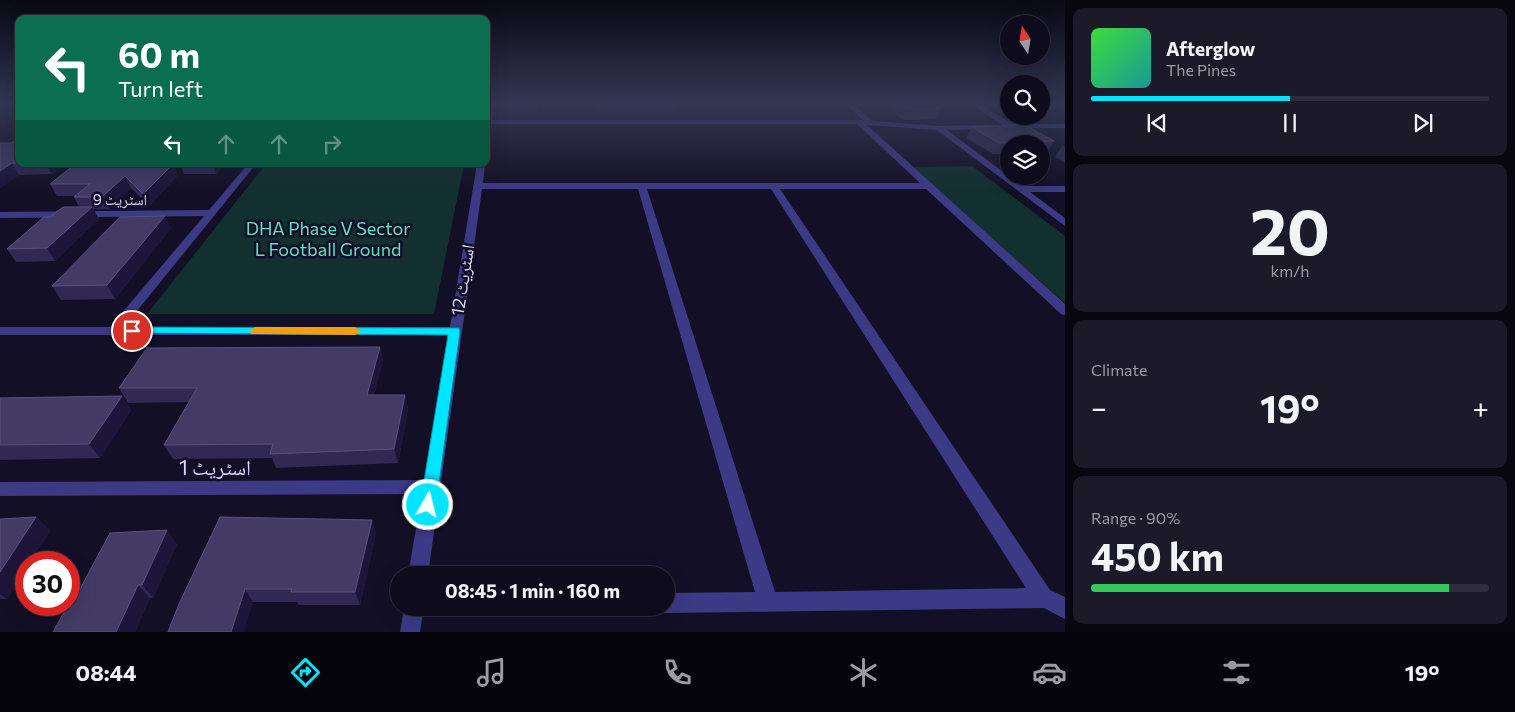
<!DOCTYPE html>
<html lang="en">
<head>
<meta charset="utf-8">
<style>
  :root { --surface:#0e0b1c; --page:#1c1929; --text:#f1f3f6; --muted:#9b9ba3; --line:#2e2b3b; --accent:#00e5ff }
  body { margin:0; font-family:Commissioner,"Noto Naskh Arabic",sans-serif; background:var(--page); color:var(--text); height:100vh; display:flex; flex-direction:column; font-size:19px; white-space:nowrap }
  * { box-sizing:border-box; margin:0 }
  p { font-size:16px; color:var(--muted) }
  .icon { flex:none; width:28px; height:28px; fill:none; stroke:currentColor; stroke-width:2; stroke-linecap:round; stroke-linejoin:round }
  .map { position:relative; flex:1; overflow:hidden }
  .sheet { display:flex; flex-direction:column; gap:8px; padding:8px; background:#08060f; width:450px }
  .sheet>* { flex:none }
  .hud { position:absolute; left:15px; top:15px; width:475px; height:152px; border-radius:10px; box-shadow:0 5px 20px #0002,0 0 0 1px var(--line); background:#0b6e4f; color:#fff; overflow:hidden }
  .needle { width:32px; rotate:348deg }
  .controls { position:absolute; left:1000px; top:15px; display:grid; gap:10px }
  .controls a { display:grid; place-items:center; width:50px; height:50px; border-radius:50%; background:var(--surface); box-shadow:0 5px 20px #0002,0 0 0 1px var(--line); font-size:25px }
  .speed { position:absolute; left:15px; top:551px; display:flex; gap:10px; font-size:25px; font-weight:700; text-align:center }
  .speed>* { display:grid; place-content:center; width:65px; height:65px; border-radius:50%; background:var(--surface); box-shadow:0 5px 20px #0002,0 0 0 1px var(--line); line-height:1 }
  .speed .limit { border:8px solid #d22; background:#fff; color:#111 }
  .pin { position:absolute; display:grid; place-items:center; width:42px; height:42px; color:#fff; margin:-21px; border:2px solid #fff; border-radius:50%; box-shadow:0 1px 5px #0007 }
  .me { position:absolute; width:55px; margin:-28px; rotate:8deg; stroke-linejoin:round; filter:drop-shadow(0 0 4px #0008) }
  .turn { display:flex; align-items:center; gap:18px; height:105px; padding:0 20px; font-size:22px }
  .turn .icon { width:65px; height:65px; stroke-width:2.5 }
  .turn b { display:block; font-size:35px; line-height:42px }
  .lanes { display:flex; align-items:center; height:48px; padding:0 20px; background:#0003; justify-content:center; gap:25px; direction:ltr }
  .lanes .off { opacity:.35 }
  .big { font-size:38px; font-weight:700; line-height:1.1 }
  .sheet .card { flex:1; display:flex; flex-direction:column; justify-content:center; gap:8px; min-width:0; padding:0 18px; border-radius:10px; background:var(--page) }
  .sheet .dial { align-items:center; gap:0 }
  .dial b { font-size:65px; line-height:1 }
  .song { display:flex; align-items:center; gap:15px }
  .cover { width:60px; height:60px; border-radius:8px; background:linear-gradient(135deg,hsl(120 70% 55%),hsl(180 70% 35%)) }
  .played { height:5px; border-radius:2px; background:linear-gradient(90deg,var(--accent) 50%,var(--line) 50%) }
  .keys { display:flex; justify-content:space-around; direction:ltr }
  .heat { display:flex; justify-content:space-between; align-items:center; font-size:28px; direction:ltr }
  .charge { height:8px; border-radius:4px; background:linear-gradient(90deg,#34c759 90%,var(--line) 0) }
  .trip { position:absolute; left:390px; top:566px; width:285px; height:50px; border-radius:25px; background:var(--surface); box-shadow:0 5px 20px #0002,0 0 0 1px var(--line); font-weight:700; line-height:50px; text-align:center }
  .menu { display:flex; height:80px; justify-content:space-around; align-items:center; background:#06040b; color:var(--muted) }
  .menu .icon { width:35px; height:35px }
  .menu .selected { color:var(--accent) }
  .menu b { font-size:22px; color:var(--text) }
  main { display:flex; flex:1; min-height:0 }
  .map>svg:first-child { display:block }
  .green { fill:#12302f }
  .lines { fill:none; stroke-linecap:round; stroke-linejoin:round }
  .minor { fill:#3d3a85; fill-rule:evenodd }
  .wall { fill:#312854 }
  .shaded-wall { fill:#1d163a }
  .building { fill:#433a66; stroke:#5a527e }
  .route { fill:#00e5ff; stroke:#0095a6 }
  .slow { fill:#f59e0b }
  .labels { text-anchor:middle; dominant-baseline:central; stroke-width:5; stroke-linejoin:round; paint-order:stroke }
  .far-street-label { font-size:15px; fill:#d9d4ff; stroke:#130f26 }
  .park-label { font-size:18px; fill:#5fe0c0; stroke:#130f26 }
  .street-label { font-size:18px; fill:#d9d4ff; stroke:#130f26 }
  .near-street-label { font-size:21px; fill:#d9d4ff; stroke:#130f26 }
</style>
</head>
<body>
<main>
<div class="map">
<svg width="1065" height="632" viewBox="0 0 1065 632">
  <rect width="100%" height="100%" fill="#130f26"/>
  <g class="green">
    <polygon points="266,164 464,164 434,314 147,314"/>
    <polygon points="972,166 1065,236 1065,303 910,167"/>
  </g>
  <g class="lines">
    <g class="minor">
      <path d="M488 104H495L492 120H863L845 104H853L873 121 939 126 991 125 992 127 988 129 947 130 1022 186H1065V192H1030L1065 218V226L937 130 867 125 1065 304V315L1061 314 926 189H780L1050 590 1065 597V619L1044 608 666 613 659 610 658 608H666V593L755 592 638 189H482L428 575H408L422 494 0 496V482L424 480 448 335H0V327H110L204 216 0 218V212L209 210 248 164H256L124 327H450L477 164H485L483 183H920L857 124H492L490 137 486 139ZM647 189H771L1026 588 775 592Z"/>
      <polygon points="971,104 979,104 1013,124 1065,124 1065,128 1007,128"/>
      <polygon points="404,608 424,608 420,632 400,632"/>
    </g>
  </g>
  <g class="wall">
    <polygon points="506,104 537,104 537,112 507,112"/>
    <polygon points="592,104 675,104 674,112 594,112"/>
    <polygon points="881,104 931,104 940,109 935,119 904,120"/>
    <polygon points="1041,104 1065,104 1041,105"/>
    <polygon points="972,127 1054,141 1047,152 1041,153 1041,144 1009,144 1009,154 993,154 966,138"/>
    <polygon points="19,138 19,164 66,164 52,174 19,175 0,188 11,143"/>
    <polygon points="1062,146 1065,146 1065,163 1055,157"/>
    <polygon points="180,164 224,164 216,174 184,174"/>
    <polygon points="74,165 178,175 149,206 131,188 109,209 93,209 99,219 55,261 16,262 7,249 50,217 79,207 74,197 75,196 57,196 50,184"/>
    <polygon points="171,228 115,299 61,300 52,286"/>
    <polygon points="380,347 383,361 374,395 405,395 408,409 398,463 276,468 272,458 173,459 164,445 189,402 128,403 119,388"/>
    <polygon points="122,396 131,410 100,458 0,460 0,398"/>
    <polygon points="36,517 50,531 30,562 26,562 26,568 7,599 0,599 0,519"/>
    <polygon points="372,520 376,534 360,605 299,605 297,602 253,602 179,604"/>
    <polygon points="177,544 153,598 150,598 135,632 53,632"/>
  </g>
  <g class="shaded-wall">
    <polygon points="12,163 19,175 0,188 0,171"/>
    <polygon points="46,164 66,164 52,174"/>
    <polygon points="173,164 178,175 149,206 143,194"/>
    <polygon points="212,164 224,164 216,174"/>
    <polygon points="125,176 131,188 109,209 102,197"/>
    <polygon points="92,207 99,219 55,261 47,248"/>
    <polygon points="165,216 171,228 115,299 107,285"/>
    <polygon points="380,347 383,361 371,409 367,395"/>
    <polygon points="405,395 408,409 398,463 394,449"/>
    <polygon points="122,396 131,410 100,458 89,444"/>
    <polygon points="36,517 50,531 30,562 26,562 26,568 7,599 0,594 0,572"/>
    <polygon points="372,520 376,534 360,605 355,592"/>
    <polygon points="167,530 177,544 153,598 142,585"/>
    <polygon points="138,585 150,598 135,632 116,632"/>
    <polygon points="245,589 253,602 244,632 231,632"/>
  </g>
  <g class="building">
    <polygon points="899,104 931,104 940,109 908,110"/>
    <polygon points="1025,125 1054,141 999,143 972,127"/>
    <polygon points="19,138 19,163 12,163 0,171 0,143 11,143"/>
    <polygon points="173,164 143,194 125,176 102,197 74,197 90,184 50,184 74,165"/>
    <polygon points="63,207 92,207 47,248 7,249 44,217 50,217"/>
    <polygon points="165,216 107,285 52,286 120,217"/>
    <polygon points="380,347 367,395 405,395 394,449 270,454 273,444 164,445 197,388 119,388 147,348"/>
    <polygon points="122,396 89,444 0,445 0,398"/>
    <polygon points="36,517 0,572 0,519"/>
    <polygon points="220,517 372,520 355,592 291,592 292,589 245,589 231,632 168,632 179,604"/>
    <polygon points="167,530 142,585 138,585 116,632 53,632 68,605 72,604 110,533"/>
  </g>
  <linearGradient id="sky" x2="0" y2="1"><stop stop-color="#0a0815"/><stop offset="0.54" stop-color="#333752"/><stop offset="1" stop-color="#333752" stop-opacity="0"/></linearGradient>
  <rect width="1065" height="192" fill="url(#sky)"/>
  <polygon class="route" points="132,327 459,328 460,331 436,505 434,510 428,512 422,510 420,505 448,335 128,333 127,331 128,328"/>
  <polygon class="slow" points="255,327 355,327 361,331 355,335 251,334 250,331"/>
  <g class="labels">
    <g class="far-street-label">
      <text x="120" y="199">اسٹریٹ 9</text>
    </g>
    <g class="park-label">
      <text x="328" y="228">DHA Phase V Sector<tspan x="328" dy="21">L Football Ground</tspan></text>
    </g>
    <g class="street-label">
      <text transform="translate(462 280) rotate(-81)">اسٹریٹ 12</text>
    </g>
    <g class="near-street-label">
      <text x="215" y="466">اسٹریٹ 1</text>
    </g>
  </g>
</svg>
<div class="controls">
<a><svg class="needle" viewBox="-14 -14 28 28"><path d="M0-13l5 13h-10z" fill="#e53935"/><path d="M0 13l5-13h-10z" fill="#9b9ba3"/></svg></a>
<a><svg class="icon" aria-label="search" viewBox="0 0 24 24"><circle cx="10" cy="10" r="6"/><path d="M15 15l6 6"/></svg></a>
<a><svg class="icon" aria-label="layers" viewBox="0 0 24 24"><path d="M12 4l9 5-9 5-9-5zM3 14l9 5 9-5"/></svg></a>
</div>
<div class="speed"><div class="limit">30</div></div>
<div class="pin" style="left:132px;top:331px;background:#d93025"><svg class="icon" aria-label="arrive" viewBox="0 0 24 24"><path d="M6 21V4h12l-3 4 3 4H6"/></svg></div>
<svg class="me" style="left:428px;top:505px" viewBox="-20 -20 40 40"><circle r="17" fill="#00e5ff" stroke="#fff" stroke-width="3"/><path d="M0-11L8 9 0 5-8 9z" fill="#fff"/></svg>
<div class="trip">08:45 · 1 min · 160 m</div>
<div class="hud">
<div class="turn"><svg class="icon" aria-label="left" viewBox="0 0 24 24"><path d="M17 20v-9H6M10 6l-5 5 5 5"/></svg><div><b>60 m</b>Turn left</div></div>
<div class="lanes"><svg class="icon" aria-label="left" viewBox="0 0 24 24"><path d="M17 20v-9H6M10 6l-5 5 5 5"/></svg><svg class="icon off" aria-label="ahead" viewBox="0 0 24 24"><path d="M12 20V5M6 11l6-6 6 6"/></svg><svg class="icon off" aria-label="ahead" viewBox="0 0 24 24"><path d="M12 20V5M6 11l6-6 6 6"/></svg><svg class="icon off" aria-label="right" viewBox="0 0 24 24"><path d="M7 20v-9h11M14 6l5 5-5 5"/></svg></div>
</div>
</div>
<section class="sheet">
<div class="card">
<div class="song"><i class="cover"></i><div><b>Afterglow</b><p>The Pines</p></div></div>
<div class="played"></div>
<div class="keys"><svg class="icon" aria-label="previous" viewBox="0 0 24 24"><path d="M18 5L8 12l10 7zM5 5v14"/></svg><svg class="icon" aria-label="pause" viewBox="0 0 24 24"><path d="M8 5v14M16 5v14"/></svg><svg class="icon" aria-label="next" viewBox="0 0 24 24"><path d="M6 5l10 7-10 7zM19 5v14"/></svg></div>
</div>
<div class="card dial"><b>20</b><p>km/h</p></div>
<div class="card"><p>Climate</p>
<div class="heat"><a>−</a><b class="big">19°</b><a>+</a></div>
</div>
<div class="card"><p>Range · 90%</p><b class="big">450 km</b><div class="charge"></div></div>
</section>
</main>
<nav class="menu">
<b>08:44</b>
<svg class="icon selected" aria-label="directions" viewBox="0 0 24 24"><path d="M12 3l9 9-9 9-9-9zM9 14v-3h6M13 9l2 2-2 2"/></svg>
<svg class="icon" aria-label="music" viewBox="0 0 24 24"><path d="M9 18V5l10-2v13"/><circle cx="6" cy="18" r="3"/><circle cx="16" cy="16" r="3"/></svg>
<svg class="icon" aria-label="phone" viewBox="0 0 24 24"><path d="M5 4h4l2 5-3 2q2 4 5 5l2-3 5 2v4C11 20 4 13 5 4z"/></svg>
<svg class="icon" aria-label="climate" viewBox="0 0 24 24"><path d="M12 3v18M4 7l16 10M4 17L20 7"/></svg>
<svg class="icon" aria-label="car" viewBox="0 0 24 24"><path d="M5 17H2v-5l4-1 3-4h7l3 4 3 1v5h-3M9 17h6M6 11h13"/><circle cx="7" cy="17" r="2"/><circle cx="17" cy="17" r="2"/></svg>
<svg class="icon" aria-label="filters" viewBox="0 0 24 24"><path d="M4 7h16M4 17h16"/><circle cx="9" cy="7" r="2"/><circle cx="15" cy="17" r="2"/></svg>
<b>19°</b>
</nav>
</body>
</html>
